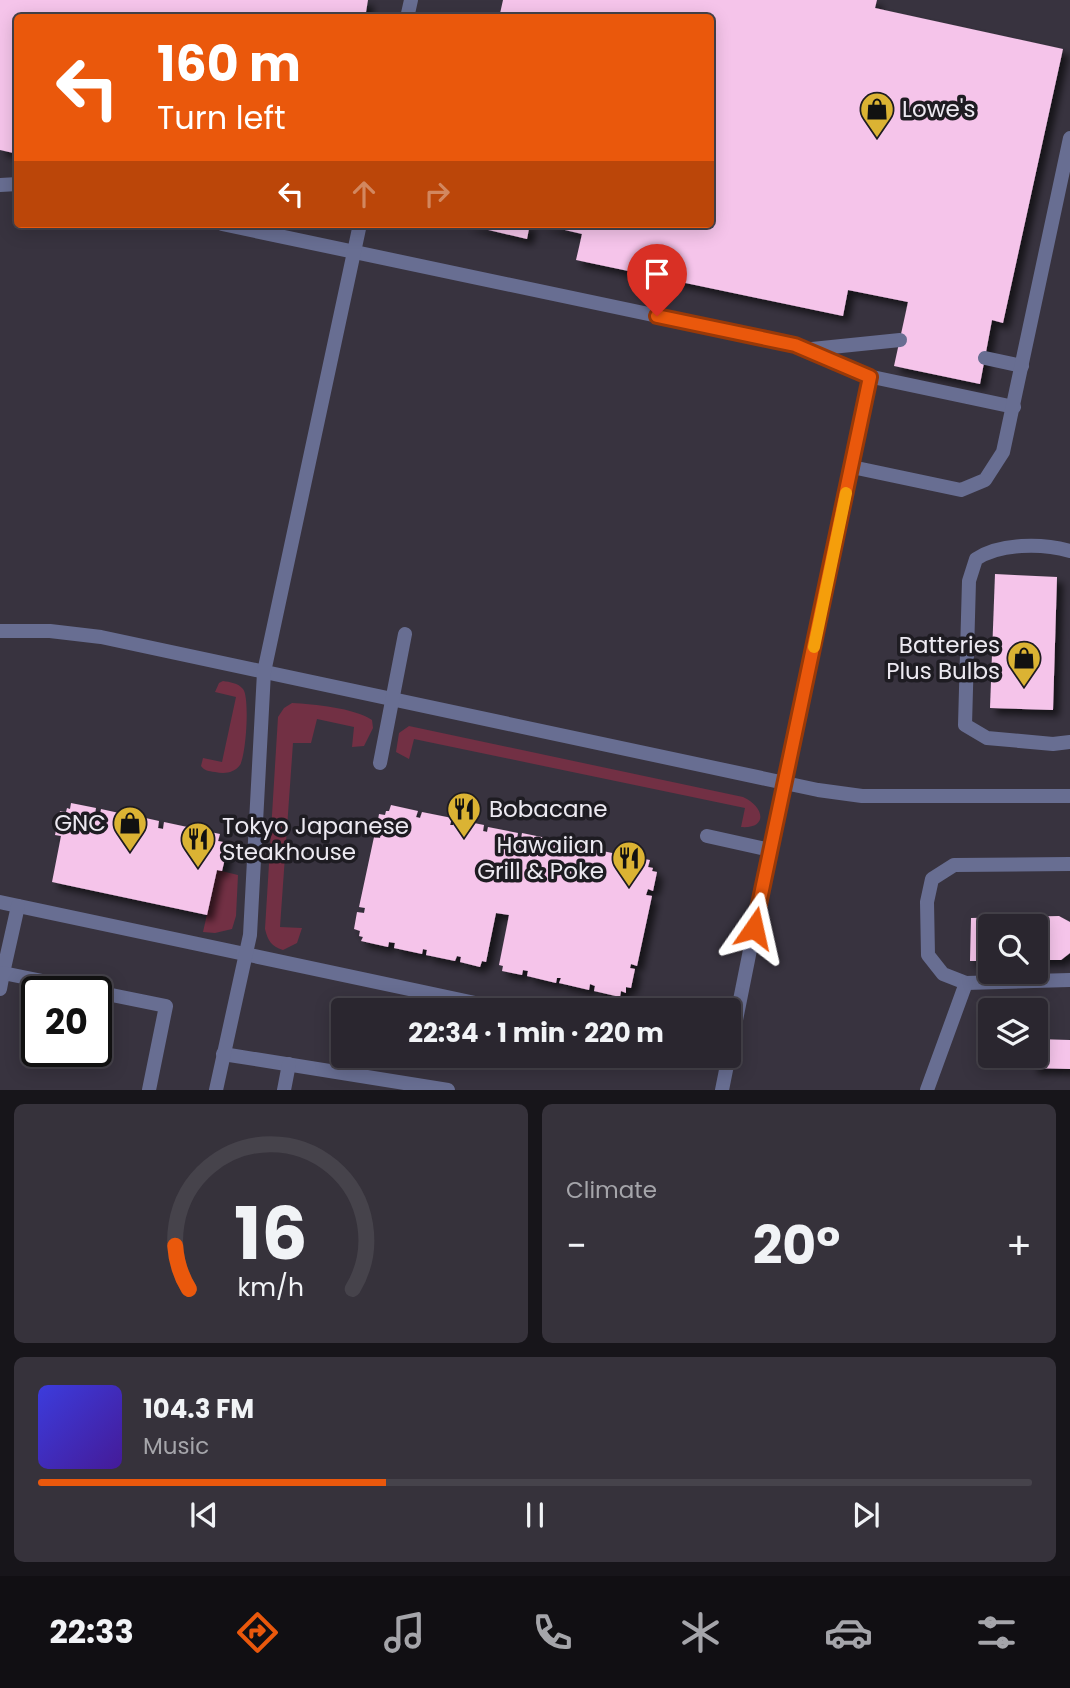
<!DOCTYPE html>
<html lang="en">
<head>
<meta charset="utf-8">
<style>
  :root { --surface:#2a262f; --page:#36323b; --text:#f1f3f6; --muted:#a5a5aa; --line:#46434b; --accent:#ea580c }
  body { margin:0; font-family:Poppins,sans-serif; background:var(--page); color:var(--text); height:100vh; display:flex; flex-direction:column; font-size:26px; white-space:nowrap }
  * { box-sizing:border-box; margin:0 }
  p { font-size:23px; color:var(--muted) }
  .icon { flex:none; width:38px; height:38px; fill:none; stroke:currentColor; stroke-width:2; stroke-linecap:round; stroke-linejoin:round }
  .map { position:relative; height:1090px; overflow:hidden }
  .details { display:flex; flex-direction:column; gap:14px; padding:14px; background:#17151a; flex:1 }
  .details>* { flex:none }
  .guide { position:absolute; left:14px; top:14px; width:700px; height:214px; border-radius:7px; box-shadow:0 4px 18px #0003,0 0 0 2px var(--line); background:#ea580c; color:#fff; overflow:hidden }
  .fabs { position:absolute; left:978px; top:914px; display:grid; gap:14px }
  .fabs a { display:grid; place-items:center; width:70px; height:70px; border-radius:7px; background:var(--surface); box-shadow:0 4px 18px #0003,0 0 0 2px var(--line); font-size:35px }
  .speed { position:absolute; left:21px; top:976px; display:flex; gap:14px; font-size:35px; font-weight:700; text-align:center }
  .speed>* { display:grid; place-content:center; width:91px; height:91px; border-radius:50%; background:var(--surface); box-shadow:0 4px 18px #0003,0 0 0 2px var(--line); line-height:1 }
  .speed .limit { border:4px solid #111; border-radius:10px; background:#fff; color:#111 }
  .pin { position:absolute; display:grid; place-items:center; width:60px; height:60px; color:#fff; margin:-72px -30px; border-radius:50% 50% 50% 0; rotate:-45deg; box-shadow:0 0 7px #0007 }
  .pin .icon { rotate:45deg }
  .me { position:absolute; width:77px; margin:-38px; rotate:11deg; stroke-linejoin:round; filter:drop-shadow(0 0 5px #0008) }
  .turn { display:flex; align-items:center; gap:24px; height:147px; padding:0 28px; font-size:32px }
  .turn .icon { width:91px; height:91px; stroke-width:2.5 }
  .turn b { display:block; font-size:49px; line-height:60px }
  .lanes { display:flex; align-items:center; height:66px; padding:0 28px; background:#0003; justify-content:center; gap:35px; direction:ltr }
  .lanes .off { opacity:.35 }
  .big { font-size:52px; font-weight:700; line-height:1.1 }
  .details .card { flex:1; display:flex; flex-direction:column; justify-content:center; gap:10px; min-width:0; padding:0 24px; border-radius:10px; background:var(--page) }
  .details .dial { align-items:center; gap:0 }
  .dial svg { height:182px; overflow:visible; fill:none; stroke:var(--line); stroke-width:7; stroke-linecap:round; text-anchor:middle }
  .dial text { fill:var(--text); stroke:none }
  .song { display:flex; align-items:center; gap:21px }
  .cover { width:84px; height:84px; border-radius:10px; background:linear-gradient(135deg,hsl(240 70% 55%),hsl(260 70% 35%)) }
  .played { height:7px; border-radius:4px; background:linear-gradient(90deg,var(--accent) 35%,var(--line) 35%) }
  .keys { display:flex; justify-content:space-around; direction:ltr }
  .heat { display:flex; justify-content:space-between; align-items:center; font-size:38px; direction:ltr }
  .details .tiles { flex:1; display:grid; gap:14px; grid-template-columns:1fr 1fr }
  .card:last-child { grid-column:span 2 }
  .trip { position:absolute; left:331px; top:998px; width:410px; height:70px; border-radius:7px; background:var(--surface); box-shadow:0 4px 18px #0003,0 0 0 2px var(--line); font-weight:700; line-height:70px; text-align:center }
  .dock { display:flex; height:112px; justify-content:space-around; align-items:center; background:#110f13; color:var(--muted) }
  .dock .icon { width:49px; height:49px }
  .dock .current { color:var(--accent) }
  .dock b { font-size:32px; color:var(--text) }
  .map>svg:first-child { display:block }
  .green { fill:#723044 }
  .building { fill:#f5c4ea; filter:url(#shadow) }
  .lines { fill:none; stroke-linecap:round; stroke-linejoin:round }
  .service { stroke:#686e92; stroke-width:14 }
  .route-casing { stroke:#983908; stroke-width:18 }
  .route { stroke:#ea580c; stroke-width:12 }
  .slow { stroke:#f59e0b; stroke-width:12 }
  .labels { text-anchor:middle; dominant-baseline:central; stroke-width:7; stroke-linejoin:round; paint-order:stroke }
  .poi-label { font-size:23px; fill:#ece9f1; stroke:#1e1c22; text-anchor:start }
</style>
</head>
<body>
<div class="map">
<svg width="1070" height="1090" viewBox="0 0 1070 1090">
  <defs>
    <filter id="shadow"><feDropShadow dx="6" dy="6" stdDeviation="3.5" flood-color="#0009"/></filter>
  </defs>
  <rect width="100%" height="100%" fill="#38333f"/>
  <g class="green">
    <path d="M223 681C230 682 238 683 243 689 250 697 246 756 240 765 234 773 225 774 215 772 208 771 205 771 201 766L203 758 222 762 236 697 215 692 219 683Z"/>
    <path d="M292 703C314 704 354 708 372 720L373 728 364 746 352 747 354 727 317 719 311 743H293L280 927 302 928 297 943 283 950C271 946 268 941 265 929L278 717 284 708Z"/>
    <path d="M409 726 743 797C765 807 768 829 741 827L745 808 414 739 409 759 396 752 399 733Z"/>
    <polygon points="217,870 238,875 236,916 232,929 215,933 203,932"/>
  </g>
  <g class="building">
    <polygon points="0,0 368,0 365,18 18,18 18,154 0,150"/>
    <polygon points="503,0 877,0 875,8 1063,49 1003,323 992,320 980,384 894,366 908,302 848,290 843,316 576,260 582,234 539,224 710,224 710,18 499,18"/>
    <polygon points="463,224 530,224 527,239"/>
    <polygon points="995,574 1057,577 1053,710 990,708"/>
    <polygon points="71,803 96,808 95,814 100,815 101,809 128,815 127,821 131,822 132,815 159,821 158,828 163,829 164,822 192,828 190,835 194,835 196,829 220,834 218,841 223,842 222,845 228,846 222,871 217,870 207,915 52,882 61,836 55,835 60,811 66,812 67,808 70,809"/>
    <polygon points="391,805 418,811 416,817 420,818 422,812 452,818 450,825 453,825 454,819 484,825 483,831 487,832 488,827 518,833 517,839 521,839 522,833 551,839 549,845 553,846 555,840 585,847 583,853 587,854 588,848 617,854 615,860 621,861 622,855 650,860 648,867 653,868 652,871 657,872 653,891 648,889 646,895 652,896 637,966 631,964 630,968 635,969 631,988 626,987 626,993 621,991 620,997 594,991 595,986 590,984 589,990 559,983 561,978 557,978 556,983 527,976 528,971 523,970 522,975 502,971 503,966 499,965 509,915 496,913 486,962 482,961 480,967 460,962 461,957 457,956 455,961 426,955 427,950 423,949 422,954 394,948 395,943 389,942 388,947 361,941 363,937 359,936 360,931 354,929 357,912 364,913 365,908 359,907 374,837 380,838 381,832 376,831 379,814 385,815 386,811 389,811"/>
    <polygon points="1059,916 1070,922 1070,953 1061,960 1036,960 1036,926 990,926 990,961 970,961 971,918"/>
    <polygon points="1036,1039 1070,1040 1070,1069 1032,1068 1031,1055 1036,1055"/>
  </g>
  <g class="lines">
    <g class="service">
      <polyline points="407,18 411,0"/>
      <polyline points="0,185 18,184"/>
      <polyline points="222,224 795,345 863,375 1014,407"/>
      <polyline points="812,349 900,340"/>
      <polyline points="985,358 1022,366"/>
      <polyline points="852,467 961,490 985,480 1003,452 1070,138"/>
      <path d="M1070 551C1042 543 1000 543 976 559L969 581 965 725 987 738 1053 744 1070 742"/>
      <polyline points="0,631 50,631 101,637 818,790 862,796 1070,796"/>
      <polyline points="380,763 405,634"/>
      <polyline points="707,836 770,850"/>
      <polyline points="1070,864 954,865 932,879 927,902 928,955 943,974 966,983 1070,980"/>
      <polyline points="0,902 508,1010"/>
      <polyline points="0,973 3,973 18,906"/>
      <polyline points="0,989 3,973 166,1006 149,1090"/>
      <polyline points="223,1054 448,1090"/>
      <polyline points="216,1090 250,935 264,672 360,224"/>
      <polyline points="284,1090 289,1064"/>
      <polyline points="722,1090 770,850 800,716 870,377"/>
      <polyline points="927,1090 966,983"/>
    </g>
  </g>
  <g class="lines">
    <g class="route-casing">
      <polyline id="route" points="657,316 795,345 870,377 754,928"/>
    </g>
    <use href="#route" class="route"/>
    <polyline class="slow" points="814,647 846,493"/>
  </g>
  <defs>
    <g id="shop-pin" transform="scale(1.75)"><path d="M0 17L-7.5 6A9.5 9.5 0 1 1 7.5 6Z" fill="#dbb333" stroke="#1e1c22"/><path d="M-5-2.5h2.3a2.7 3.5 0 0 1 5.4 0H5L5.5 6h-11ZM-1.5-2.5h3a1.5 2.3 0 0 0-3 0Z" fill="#111"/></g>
    <g id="restaurant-pin" transform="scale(1.75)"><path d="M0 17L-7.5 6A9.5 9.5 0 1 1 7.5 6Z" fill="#dbb333" stroke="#1e1c22"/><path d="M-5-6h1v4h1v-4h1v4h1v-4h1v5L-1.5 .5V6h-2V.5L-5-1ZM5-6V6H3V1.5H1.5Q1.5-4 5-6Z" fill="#111"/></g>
  </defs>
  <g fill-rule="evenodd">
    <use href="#shop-pin" x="877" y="109"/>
    <use href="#shop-pin" x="1024" y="658"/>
    <use href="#restaurant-pin" x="464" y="809"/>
    <use href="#shop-pin" x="130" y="823"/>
    <use href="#restaurant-pin" x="198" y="839"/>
    <use href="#restaurant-pin" x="629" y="858"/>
  </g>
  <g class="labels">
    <g class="poi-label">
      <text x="902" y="109">Lowe's</text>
      <text x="1000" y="645" text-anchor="end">Batteries<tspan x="1000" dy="26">Plus Bulbs</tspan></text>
      <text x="489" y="809">Bobacane</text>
      <text x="106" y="823" text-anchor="end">GNC</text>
      <text x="222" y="826">Tokyo Japanese<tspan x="222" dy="26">Steakhouse</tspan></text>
      <text x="604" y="845" text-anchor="end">Hawaiian<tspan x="604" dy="26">Grill &amp; Poke</tspan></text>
    </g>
  </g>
</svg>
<div class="fabs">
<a><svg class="icon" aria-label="search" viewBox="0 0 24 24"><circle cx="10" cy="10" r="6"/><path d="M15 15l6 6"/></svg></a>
<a><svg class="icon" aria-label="layers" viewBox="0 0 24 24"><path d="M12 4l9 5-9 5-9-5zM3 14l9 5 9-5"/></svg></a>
</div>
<div class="speed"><div class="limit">20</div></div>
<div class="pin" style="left:657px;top:316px;background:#d93025"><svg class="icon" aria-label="arrive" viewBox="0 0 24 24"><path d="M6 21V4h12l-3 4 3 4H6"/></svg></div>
<svg class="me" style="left:754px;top:928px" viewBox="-20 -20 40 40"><path d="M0-17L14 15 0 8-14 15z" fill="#ea580c" stroke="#fff" stroke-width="4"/></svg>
<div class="trip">22:34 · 1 min · 220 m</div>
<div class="guide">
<div class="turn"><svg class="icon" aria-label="left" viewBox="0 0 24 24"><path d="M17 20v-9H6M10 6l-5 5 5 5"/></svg><div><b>160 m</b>Turn left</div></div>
<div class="lanes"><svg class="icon" aria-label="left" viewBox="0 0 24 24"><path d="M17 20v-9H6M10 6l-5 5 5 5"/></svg><svg class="icon off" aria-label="ahead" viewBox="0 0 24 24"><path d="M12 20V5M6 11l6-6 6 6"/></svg><svg class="icon off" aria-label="right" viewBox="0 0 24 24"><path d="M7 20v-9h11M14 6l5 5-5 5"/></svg></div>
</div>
</div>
<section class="details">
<div class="tiles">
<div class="card dial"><svg viewBox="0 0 100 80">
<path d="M14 69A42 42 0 1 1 86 69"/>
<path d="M14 69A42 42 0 0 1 8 50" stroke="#ea580c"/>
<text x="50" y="56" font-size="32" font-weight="700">16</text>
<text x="50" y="72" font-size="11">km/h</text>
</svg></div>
<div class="card"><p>Climate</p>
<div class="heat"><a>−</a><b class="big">20°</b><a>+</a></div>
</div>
<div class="card">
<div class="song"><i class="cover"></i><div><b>104.3 FM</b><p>Music</p></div></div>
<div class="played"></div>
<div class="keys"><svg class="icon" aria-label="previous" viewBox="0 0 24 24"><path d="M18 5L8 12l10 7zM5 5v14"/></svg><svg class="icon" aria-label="pause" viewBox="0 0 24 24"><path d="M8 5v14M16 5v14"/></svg><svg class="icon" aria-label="next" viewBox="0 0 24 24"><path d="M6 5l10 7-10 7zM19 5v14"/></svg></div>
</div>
</div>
</section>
<nav class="dock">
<b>22:33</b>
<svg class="icon current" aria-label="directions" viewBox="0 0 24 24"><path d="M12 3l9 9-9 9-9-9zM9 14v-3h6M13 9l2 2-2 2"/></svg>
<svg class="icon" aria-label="music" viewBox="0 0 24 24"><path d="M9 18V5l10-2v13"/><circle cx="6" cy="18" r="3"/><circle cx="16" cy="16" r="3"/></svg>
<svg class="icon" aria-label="phone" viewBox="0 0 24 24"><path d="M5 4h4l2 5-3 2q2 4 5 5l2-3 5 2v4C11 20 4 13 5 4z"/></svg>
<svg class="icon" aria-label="climate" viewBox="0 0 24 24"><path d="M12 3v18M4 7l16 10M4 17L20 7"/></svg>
<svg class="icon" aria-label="car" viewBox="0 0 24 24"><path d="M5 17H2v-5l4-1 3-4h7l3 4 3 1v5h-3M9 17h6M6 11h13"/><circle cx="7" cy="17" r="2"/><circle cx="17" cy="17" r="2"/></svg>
<svg class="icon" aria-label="filters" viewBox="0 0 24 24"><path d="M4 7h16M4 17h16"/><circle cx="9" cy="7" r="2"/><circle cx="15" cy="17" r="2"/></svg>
</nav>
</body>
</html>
